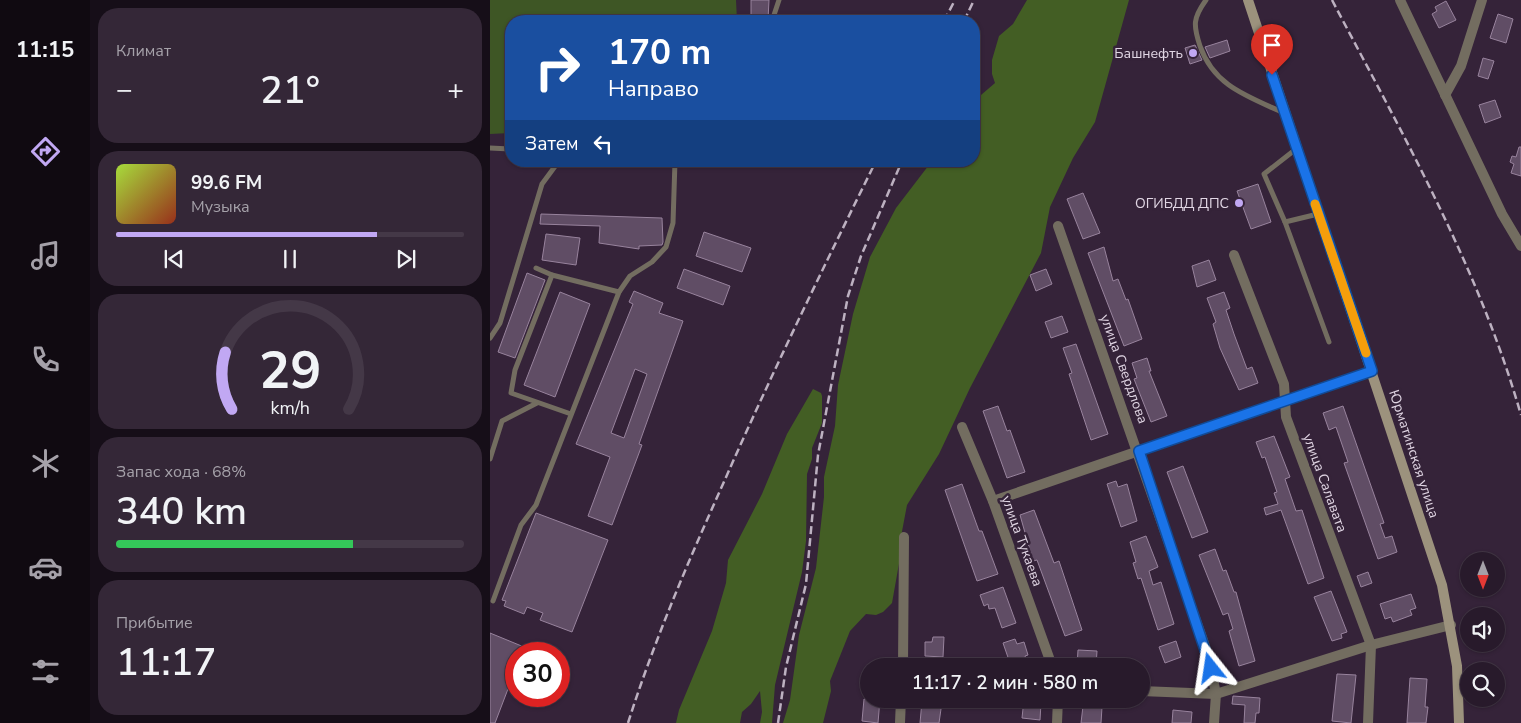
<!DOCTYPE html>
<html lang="ru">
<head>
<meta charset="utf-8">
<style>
  :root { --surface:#281a2b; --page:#342737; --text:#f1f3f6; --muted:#a5a1a9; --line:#443847; --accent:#c1a8f3 }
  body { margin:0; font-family:"Nunito Sans",sans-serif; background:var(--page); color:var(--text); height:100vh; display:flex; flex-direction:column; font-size:19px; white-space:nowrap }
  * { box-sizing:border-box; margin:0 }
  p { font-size:16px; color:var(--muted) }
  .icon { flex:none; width:28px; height:28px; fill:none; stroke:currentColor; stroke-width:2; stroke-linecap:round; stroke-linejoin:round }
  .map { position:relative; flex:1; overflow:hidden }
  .drawer { display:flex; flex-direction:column; gap:8px; padding:8px; background:#160e18; width:400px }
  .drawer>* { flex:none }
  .hud { position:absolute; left:15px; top:15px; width:475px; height:152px; border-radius:20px; box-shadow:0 1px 4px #0004,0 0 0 1px var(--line); background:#1a4fa0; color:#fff; overflow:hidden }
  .needle { width:32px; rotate:180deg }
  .fabs { position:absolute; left:970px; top:552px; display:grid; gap:10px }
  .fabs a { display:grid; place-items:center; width:45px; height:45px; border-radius:50%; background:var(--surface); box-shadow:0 1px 4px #0004,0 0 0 1px var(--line); font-size:25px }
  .speed { position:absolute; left:15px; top:642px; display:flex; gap:10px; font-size:25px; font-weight:700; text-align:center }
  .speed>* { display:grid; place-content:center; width:65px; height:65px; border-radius:50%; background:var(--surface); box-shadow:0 1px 4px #0004,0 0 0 1px var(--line); line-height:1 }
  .speed .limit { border:8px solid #d22; background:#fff; color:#111 }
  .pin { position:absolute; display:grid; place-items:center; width:42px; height:42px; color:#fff; margin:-51px -21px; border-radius:50% 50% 50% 0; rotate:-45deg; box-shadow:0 0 5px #0007 }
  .pin .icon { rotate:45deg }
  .me { position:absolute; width:55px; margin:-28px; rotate:345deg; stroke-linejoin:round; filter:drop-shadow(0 0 4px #0008) }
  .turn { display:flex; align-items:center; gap:18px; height:105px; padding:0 20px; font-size:22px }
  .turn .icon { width:65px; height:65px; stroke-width:2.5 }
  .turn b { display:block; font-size:35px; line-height:42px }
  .then { display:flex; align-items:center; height:48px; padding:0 20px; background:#0003; gap:10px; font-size:19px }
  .big { font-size:38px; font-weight:600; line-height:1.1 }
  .drawer .tile { flex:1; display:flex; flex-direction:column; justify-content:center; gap:8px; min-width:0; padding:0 18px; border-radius:20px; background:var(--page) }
  .drawer .dial { align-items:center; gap:0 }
  .dial svg { height:130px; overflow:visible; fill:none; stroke:var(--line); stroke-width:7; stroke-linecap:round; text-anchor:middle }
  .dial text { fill:var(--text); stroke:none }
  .song { display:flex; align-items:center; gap:15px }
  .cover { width:60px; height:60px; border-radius:8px; background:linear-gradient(135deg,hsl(80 70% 55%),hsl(10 70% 35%)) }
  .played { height:5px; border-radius:2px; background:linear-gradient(90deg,var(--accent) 75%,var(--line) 75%) }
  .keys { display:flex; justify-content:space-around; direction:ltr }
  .heat { display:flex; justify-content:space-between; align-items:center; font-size:28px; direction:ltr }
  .charge { height:8px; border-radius:4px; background:linear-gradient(90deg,#34c759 68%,var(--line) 0) }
  .trip { position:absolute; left:370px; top:658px; width:290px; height:50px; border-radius:25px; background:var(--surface); box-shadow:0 1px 4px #0004,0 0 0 1px var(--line); font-weight:600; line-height:50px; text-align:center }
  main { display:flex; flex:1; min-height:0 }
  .dock { display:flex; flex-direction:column; width:90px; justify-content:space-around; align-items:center; background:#100a11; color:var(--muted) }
  .dock .icon { width:35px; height:35px }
  .dock .on { color:var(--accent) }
  .dock b { font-size:22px; color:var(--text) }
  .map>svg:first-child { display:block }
  .green { fill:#3e5625 }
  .forest { fill:#435e24 }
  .building { fill:#604d65; stroke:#98839d; fill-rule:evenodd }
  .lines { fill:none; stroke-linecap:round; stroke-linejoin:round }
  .service { stroke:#736d60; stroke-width:5 }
  .minor { stroke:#736d60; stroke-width:10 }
  .secondary { stroke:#9c927d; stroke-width:10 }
  .rail { stroke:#bdb1c1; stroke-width:2.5; stroke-dasharray:8 4; stroke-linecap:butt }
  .route-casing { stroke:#114b97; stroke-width:12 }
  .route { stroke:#1a73e8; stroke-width:9 }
  .slow { stroke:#f59e0b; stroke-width:9 }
  .poi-dot { fill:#c1a8f3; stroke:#352339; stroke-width:2 }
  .labels { text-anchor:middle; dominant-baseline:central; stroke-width:5; stroke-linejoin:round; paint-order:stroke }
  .poi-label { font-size:14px; fill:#e1d6e4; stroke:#352339; text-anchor:end }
  .street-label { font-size:14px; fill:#e1d6e4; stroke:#352339 }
</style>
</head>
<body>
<main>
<nav class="dock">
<b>11:15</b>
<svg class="icon on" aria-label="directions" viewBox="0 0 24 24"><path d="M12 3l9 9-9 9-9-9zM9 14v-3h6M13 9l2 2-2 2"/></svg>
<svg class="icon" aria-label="music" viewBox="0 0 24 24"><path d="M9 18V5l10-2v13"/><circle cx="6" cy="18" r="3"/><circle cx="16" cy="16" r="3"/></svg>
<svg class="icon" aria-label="phone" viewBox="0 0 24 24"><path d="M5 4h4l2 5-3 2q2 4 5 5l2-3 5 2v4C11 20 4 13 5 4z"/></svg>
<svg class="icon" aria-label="climate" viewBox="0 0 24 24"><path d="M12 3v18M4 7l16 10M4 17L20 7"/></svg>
<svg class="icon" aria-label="car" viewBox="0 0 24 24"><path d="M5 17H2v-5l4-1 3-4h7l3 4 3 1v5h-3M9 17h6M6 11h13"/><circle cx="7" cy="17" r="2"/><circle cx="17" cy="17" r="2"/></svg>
<svg class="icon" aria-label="filters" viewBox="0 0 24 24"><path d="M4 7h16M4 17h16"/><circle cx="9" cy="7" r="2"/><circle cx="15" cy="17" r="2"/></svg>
</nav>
<section class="drawer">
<div class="tile"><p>Климат</p>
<div class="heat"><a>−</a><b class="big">21°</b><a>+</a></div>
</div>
<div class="tile">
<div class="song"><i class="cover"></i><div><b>99.6 FM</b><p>Музыка</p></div></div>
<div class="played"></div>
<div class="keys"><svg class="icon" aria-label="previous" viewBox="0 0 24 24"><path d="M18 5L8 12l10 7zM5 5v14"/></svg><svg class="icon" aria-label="pause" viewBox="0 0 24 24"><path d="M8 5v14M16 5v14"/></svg><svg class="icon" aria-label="next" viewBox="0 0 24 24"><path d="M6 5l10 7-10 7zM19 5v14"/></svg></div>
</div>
<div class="tile dial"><svg viewBox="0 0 100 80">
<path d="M14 69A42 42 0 1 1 86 69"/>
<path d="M14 69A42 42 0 0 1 10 34" stroke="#c1a8f3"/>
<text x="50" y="56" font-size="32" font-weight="700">29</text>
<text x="50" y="72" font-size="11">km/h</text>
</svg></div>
<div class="tile"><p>Запас хода · 68%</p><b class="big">340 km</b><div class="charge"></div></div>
<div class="tile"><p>Прибытие</p><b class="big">11:17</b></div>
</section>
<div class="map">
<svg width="1031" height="723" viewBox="0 0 1031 723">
  <rect width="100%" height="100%" fill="#352339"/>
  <polygon class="green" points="0,0 246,0 247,21 21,21 21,133 0,134"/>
  <g class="forest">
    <polygon points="537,0 639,0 605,122 583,158 560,207 551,253 480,388 449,454 417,505 410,542 410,558 402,603 393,612 386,615 376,614 360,631 340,681 341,691 333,723 293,723 300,700 309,635 326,568 334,497 334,477 345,426 348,385 363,314 380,257 406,208 442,161 484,161 484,101 505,83 502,74 502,60 509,36 523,24"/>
    <polygon points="323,389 331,393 332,396 332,423 322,448 322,459 317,474 316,541 312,572 285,685 282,723 270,723 272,712 270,691 261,704 252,712 250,723 186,723 189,710 222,631 236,583 238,560 272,494 297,434"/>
  </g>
  <g class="building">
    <polygon points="261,0 279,0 278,20 261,21"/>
    <polygon points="956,1 966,20 949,28 942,14 947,11 945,7"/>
    <polygon points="1008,14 1023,19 1016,43 1000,38"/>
    <polygon points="737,40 740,51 720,58 715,47"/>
    <polygon points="705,45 712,60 700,64 695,48"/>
    <polygon points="993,58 1004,61 998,79 988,76"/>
    <polygon points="1005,100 1011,117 995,123 989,105"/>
    <polygon points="1029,147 1031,147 1031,176 1021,173 1024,164 1020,162 1022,156 1026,157"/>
    <polygon points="768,184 781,222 761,229 747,191"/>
    <polygon points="593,193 610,233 593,239 577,199"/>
    <polygon points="51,214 172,218 173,242 172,245 149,246 149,249 109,243 110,226 50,224"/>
    <polygon points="214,232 261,248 252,272 206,256"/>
    <polygon points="56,234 90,238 86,265 52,260"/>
    <polygon points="614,247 623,281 628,279 636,300 638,299 652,339 634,346 598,253"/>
    <polygon points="719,260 726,280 707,287 702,266"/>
    <polygon points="194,269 240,286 233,305 187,288"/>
    <polygon points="556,269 562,284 546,291 540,275"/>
    <polygon points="37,273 55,280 25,358 8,352"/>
    <path d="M144 291 173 303 169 313 193 321 149 444 152 445 122 525 98 516 120 457 86 444 143 304 139 302ZM145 369 157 374 134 438 121 433Z"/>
    <polygon points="70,292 100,304 65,397 34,385"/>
    <polygon points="734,292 740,308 736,310 744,334 757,369 762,367 768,383 749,390 730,348 723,324 726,322 717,298"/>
    <polygon points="572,316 578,332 561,338 555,322"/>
    <polygon points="586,344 618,434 601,440 579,374 582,373 573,348"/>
    <polygon points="657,358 661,371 659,371 677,416 661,422 644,379 647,378 642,363"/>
    <polygon points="508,406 517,431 520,430 535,472 517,478 493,411"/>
    <polygon points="853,406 894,523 890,524 895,538 902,536 907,552 888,559 854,463 858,462 846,427 839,430 833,413"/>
    <polygon points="784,436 800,477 795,479 806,511 812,510 834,578 818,584 791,510 776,515 774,508 788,504 784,493 787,492 775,457 772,458 766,442"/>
    <polygon points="693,466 718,532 702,538 677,472"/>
    <polygon points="626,481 628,487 637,484 647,521 631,527 617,484"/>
    <polygon points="472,484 489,531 492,531 508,574 487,581 455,490"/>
    <polygon points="544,510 564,563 569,561 592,630 575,636 547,560 543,561 530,515"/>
    <polygon points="46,513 118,540 82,632 50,620 53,613 37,607 34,614 14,606 16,601 12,600"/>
    <polygon points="656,536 668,567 659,571 663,585 671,582 684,624 668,630 651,578 648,579 643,563 646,562 640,542"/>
    <polygon points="725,549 733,571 736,570 744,592 746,592 765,661 749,666 739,631 743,629 738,613 733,615 709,555"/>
    <polygon points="878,572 882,583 871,587 867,576"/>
    <polygon points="513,587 526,623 512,628 505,608 499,609 498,604 494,606 490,595"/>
    <polygon points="841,591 857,632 851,634 852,638 842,641 824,597"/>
    <polygon points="921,594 926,608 920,610 922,615 903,622 901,617 895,619 890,604"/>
    <polygon points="0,633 34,647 32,654 26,654 26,668 5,723 0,723"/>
    <polygon points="443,637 454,637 453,657 435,656 435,642 442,642"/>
    <polygon points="525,639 527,644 534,642 538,655 535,656 537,662 521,666 513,643"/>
    <polygon points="686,641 691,657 675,663 669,647"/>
    <polygon points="588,650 607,651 606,666 587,666"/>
    <polygon points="847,674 866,675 861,723 842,721"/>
    <polygon points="920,678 937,679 935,707 938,707 936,723 917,723"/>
    <polygon points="743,696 770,698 769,713 766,713 765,723 754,723 755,705 742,704"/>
    <polygon points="374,699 390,699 388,723 372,721"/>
    <polygon points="534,699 547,699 546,703 551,703 550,720 532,718"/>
    <polygon points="432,701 452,702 449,723 430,723"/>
    <polygon points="593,706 612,707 611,723 591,723"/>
    <polygon points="683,710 702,712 701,723 682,723"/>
  </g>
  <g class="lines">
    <g class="service">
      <path d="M716 0C703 18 703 25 710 46 724 86 757 96 794 113"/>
      <polyline points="282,21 289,0"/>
      <polyline points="0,148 21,149"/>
      <polyline points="806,149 774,174 795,222 828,214"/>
      <polyline points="795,222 839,342"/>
      <polyline points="46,268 62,275 129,292"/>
      <polyline points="62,275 25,370 21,393 81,414"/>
      <polyline points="0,338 10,323 52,184 69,161"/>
      <polyline points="0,459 12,421 47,403"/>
      <polyline points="3,601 31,525 46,505 129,292 140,276 162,262 176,247 183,223 185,161"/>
    </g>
    <g class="minor">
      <polyline points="910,0 1012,214 1031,246"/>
      <polyline points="955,95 971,66 992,0"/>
      <polyline points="568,226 718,655 726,694 724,723"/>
      <polyline points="744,255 794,384 796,417 881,645 878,723"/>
      <polyline points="472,427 503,501 562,666"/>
      <polyline points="503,501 882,371"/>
      <polyline points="413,666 414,537"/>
      <polyline points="651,691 726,694 881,645 961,625"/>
      <polyline points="410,723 411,699"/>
      <polyline points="567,723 568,699"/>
    </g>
    <polyline class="secondary" points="758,0 952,585 967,666 969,723"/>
    <g class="rail">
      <path d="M842 0C913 135 989 268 1031 415"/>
      <polyline points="454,21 465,0"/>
      <polyline points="474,21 484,0"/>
      <path d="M138 723C164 641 198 562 233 484 281 375 333 268 386 161"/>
      <polyline points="288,723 296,667 316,584 328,455 358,296 371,256 412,161"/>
    </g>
  </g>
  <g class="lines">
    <g class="route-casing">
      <polyline id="route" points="721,668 649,451 882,371 782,75"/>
    </g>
    <use href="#route" class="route"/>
    <polyline class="slow" points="825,204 876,353"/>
  </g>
  <g class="poi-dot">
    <circle cx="703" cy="53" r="5"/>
    <circle cx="749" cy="203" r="5"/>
  </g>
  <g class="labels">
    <g class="poi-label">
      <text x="693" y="53">Башнефть</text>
      <text x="739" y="203">ОГИБДД ДПС</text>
    </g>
    <g class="street-label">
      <text transform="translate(634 369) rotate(70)">улица Свердлова</text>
      <text transform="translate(924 454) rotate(72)">Юрматинская улица</text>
      <text transform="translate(835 483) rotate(70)">улица Салавата</text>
      <text transform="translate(532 541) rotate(70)">улица Тукаева</text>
    </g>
  </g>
</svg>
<div class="fabs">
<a><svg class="needle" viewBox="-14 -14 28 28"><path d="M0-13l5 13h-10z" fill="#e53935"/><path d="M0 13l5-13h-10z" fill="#a5a1a9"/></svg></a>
<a><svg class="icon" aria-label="sound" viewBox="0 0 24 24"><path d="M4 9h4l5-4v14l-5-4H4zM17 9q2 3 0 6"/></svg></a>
<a><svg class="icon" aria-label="search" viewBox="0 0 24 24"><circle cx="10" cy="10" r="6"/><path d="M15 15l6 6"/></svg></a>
</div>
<div class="speed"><div class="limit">30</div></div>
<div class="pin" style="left:782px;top:75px;background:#d93025"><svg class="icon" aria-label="arrive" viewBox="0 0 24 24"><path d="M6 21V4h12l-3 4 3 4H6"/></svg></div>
<svg class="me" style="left:721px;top:668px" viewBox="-20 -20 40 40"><path d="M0-17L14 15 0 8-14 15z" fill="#1a73e8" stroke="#fff" stroke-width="4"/></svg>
<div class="trip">11:17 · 2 мин · 580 m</div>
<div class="hud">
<div class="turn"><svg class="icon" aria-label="right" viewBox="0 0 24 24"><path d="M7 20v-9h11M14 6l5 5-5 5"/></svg><div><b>170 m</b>Направо</div></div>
<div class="then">Затем<svg class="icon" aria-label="left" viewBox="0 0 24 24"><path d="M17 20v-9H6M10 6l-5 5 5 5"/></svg></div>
</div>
</div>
</main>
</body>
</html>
